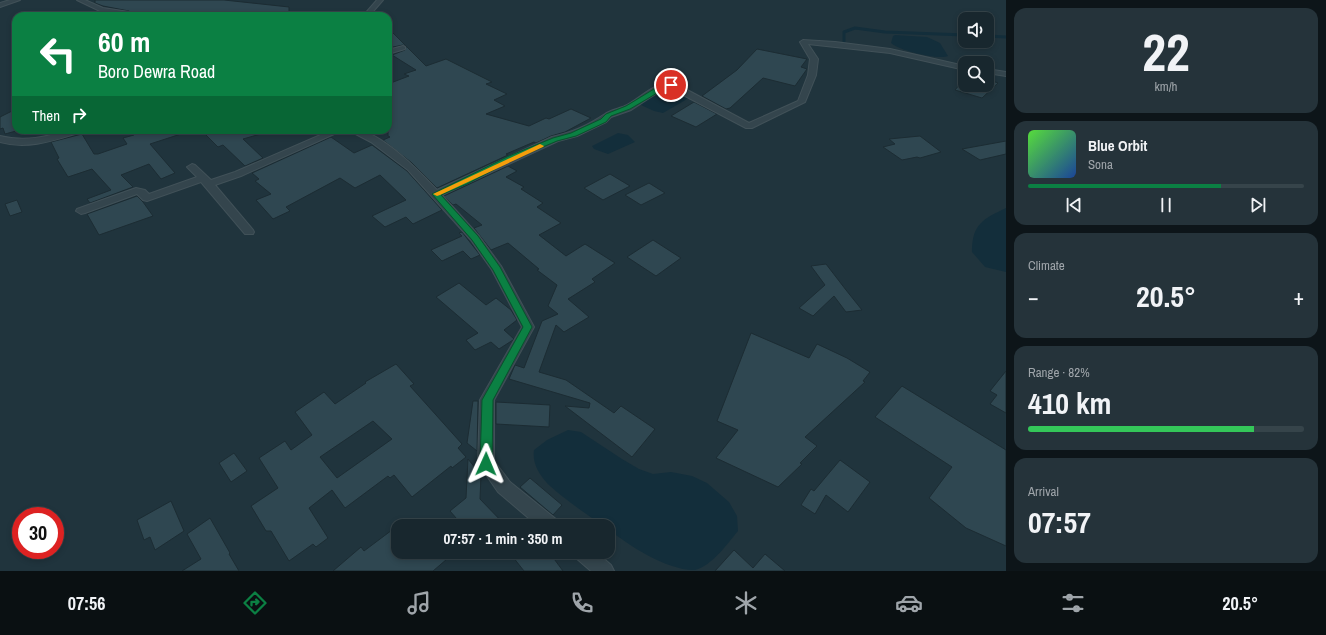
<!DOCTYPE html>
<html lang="en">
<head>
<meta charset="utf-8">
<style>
  :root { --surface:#18272e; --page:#25333a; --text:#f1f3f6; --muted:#9fa5aa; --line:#36444a; --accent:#0b8043 }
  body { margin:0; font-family:"Archivo Narrow",sans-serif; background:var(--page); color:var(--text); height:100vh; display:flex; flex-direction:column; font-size:15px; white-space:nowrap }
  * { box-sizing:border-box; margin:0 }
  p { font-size:13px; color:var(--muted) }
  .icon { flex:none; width:22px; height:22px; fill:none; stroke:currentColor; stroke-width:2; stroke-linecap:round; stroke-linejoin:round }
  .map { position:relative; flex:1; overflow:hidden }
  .drawer { display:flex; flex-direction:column; gap:8px; padding:8px; background:#0d1519; width:320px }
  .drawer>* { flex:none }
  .guide { position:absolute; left:12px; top:12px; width:380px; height:122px; border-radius:12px; box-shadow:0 2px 6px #0003,0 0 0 1px var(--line); background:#0b8043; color:#fff; overflow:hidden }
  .tools { position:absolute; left:958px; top:12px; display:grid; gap:8px }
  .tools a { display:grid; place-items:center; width:36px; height:36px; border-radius:8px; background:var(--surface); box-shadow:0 2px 6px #0003,0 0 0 1px var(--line); font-size:20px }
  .speed { position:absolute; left:12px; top:507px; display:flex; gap:8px; font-size:20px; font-weight:700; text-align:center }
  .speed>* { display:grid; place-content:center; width:52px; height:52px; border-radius:50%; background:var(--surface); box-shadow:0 2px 6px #0003,0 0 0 1px var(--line); line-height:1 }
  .speed .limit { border:6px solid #d22; background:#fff; color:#111 }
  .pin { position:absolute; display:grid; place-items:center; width:34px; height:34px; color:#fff; margin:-17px; border:2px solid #fff; border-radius:50%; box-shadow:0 1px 4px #0007 }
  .me { position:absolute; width:44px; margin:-22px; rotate:1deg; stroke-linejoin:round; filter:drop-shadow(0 0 3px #0008) }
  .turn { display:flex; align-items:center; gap:14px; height:84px; padding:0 20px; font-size:18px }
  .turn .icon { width:52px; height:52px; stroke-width:2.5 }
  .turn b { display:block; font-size:28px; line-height:34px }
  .then { display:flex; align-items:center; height:38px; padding:0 20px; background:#0003; gap:8px; font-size:15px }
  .big { font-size:30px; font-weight:700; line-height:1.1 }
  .drawer .widget { flex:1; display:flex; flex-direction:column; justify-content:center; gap:6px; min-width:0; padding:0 14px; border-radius:12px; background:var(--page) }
  .drawer .dial { align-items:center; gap:0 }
  .dial b { font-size:52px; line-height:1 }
  .song { display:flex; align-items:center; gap:12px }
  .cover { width:48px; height:48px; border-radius:6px; background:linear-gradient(135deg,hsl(110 70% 55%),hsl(220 70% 35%)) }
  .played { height:4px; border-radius:2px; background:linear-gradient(90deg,var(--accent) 70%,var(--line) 70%) }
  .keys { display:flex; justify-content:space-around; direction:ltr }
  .heat { display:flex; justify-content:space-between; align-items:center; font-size:22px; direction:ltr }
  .charge { height:6px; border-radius:3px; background:linear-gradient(90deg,#34c759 82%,var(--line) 0) }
  .trip { position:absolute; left:391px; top:519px; width:224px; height:40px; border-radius:12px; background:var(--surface); box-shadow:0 2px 6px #0003,0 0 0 1px var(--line); font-weight:700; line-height:40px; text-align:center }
  .tab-bar { display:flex; height:64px; justify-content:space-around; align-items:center; background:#0a1012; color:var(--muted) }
  .tab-bar .icon { width:28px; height:28px }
  .tab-bar .selected { color:var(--accent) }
  .tab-bar b { font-size:18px; color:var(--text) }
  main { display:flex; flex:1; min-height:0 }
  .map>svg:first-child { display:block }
  .water { fill:#132e3b }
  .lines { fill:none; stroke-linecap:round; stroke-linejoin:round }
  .stream { stroke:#132e3b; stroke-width:3 }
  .building { fill:#2f4751; stroke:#1c2c33; fill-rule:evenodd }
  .minor-casing { stroke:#415158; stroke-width:2 }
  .minor { fill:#34454d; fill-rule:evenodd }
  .route { fill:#0b8043; stroke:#07532c }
  .slow { fill:#f59e0b }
</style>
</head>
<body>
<main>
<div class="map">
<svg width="1006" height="571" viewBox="0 0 1006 571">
  <rect width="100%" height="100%" fill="#20343d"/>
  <g class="water">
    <path d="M895 35 927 37 940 43 948 56C938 60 900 51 891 43L893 36Z"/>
    <polygon points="668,90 677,91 689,98 663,113 654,111 641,105 641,103"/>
    <polygon points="618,133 628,135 635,142 608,154 594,149 592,146"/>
    <path d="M1006 208V272L985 267 972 252C972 224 983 219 1006 208Z"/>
    <path d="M568 430 581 432 622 459 639 469 653 474 671 472 692 476 707 483 729 502 737 516 738 531C727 544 713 565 695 570 668 571 628 545 608 529V526C600 526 554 491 547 483 539 474 532 463 534 450L547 440Z"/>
  </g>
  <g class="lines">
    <g class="stream">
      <polyline points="987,36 1006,37"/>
      <polyline points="844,41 844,32 855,28 885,32 965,35"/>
    </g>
  </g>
  <g class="building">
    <polygon points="95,0 224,0 289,7 289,16 138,16 134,15 129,11 103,6 95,3"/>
    <polygon points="388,28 426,66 446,59 492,82 486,84 507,94 494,100 505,106 486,114 529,126 546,118 549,119 571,109 591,118 565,132 551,136 536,143 534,142 506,154 508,155 437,188 412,163 383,140 390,137 388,136 388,84 409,76 404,74 416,70 392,55 405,50 406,47 403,45 388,48"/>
    <polygon points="757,49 807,59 801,67 807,69 795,86 763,78 730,108 726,109 702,96 737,70"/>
    <polygon points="965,78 965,85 987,85 987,79 998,83 982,98 955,90"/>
    <polygon points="694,102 717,114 696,127 671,116"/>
    <polygon points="16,109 16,131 5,134 3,128 0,129 0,117"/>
    <polygon points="129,130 184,130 184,133 150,144 175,173 161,179 149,164 121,175 133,187 90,203 87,199 111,190 92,169 68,177 57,159 59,158 51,142 82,134 94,154 98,154 127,144 123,138 134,135"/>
    <polygon points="201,130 263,130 264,133 243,139 263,158 245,166 223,145 218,147"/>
    <polygon points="920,136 941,152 920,158 917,157 902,160 883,147 895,144 889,139"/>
    <polygon points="331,137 354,153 372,145 407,171 442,210 413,224 406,217 385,227 372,216 406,200 380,175 355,188 340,178 286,207 290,211 273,219 256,200 271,194 255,181 259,179 252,173"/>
    <polygon points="1006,141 1006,154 980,160 962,149"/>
    <polygon points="508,166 517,171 506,177 524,187 521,189 543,203 537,207 561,223 539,235 566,256 585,244 615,263 592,279 595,282 568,299 589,317 564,332 556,325 539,372 566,380 614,413 621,406 655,429 632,457 565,406 589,408 590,403 509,379 515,365 524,368 542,321 558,314 548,306 557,285 537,270 539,269 508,243 491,250 474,228 482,225 456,204 453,205 444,196"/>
    <polygon points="610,174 630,186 603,200 584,188"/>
    <polygon points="649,183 665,193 641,205 625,195"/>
    <polygon points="137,196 143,202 153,216 99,235 87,214"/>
    <polygon points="17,200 22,212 10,216 5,204"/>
    <polygon points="462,232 480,255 471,259 463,251 442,261 431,250 462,236 459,233"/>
    <polygon points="653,240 681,258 656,276 627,257"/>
    <polygon points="826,264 846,290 862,310 846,312 834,296 813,316 799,308 825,285 811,266"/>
    <polygon points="459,283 486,305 496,298 511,310 517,320 504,330 514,339 513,340 499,349 491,342 475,350 466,340 478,333 436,297"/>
    <polygon points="751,333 809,358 817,344 847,358 870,372 863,381 865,382 805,437 817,446 800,463 802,464 778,487 716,458 738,430 717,421"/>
    <path d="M396 364 414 384 410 386 462 444 458 448 466 457 452 468 451 466 412 497 394 475 390 478 388 476 345 508 332 490 309 508 328 538 316 547 313 544 289 561 271 531H266L251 506 278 488 259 458 285 441 291 450 312 435 295 412 324 392 335 404 366 383 365 382ZM373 421 392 439 337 478 320 457Z"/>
    <polygon points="1006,371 1006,413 990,404 997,395 990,391"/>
    <polygon points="902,386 1006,450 1006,546 966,528 929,498 952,467 875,417"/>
    <polygon points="473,401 478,401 477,451 467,443"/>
    <polygon points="496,402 550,405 549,427 496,424"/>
    <polygon points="234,453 247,471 231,482 219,463"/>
    <polygon points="468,459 481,475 480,499 506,526 463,526 450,511 466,498"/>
    <polygon points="840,460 870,482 848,512 826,495 815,514 801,505 811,489 814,491"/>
    <polygon points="530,478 562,505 553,515 520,487"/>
    <polygon points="171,501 184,531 155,550 150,537 144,540 137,520"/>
    <polygon points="210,518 230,553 229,554 239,571 182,571 201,559 187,534"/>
    <polygon points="398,527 398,552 441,552 447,559 433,571 333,571 361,547 364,551 392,530 393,531"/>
    <polygon points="734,550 753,568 765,554 785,571 715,571"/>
    <polygon points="509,552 549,552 563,571 524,571"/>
  </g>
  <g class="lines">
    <g class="minor-casing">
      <g id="minor">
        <polygon points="10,0 20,0 0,7 0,3"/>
        <polygon points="77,0 85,0 103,8 129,12 133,16 100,11"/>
        <polygon points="377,0 383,0 369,16 363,16"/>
        <path d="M803 40 835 42 890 49 965 66V70L890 53 808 44 818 59 816 75 805 102 752 128H746L670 88 663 89 631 110 611 117 606 122 577 136 558 141 442 195 479 236 501 266 534 327 494 400V461L510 482 557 520 560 526H538L498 492 478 463 480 400 522 327 492 270 471 240 408 170 371 142 348 130C352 130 356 129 360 130 387 138 418 170 437 190L552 137C573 132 587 126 605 114 610 110 619 109 625 106 640 99 656 80 674 83L749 123 798 101 808 75 810 59 800 42Z"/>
        <polygon points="403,46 405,47 405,49 388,54 388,50"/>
        <polygon points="987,69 1006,72 1006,76 987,73"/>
        <path d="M70 130H83L82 132C55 140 28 150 0 142V136C25 142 46 137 70 130Z"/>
        <polygon points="332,130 343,130 241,176 215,185 253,230 254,232 253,234 245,234 201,182 147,201 143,200 137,194 85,213 81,214 76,211 77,209 136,188 145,190 149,194 197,177 187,167 192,164 195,165 211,180 235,172"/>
        <polygon points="573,552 596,552 611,565 614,571 591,571 576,558"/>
      </g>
    </g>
    <use href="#minor" class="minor"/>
  </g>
  <polygon class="route" points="671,83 673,83 673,86 664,89 630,109 611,116 606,122 576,136 557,141 514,159 467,184 441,195 478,236 500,267 532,327 493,400 492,464 490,467 486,469 482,467 480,464 482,400 523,327 493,270 472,240 432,194 509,156 553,138 571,133 601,119 606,114 626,106 659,86"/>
  <polygon class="slow" points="540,144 544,146 543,147 440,195 437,196 433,194"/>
</svg>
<div class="tools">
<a><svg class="icon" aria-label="sound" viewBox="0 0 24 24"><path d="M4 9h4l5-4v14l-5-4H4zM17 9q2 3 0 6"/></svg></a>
<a><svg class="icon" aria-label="search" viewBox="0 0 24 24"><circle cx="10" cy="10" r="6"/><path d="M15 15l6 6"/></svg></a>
</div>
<div class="speed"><div class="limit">30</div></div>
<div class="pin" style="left:671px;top:85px;background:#d93025"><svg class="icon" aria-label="arrive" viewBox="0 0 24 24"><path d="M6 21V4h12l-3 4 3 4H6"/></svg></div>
<svg class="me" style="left:486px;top:464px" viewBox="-20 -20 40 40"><path d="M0-17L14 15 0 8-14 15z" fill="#0b8043" stroke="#fff" stroke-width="4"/></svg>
<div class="trip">07:57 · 1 min · 350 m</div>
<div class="guide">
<div class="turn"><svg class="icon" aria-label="left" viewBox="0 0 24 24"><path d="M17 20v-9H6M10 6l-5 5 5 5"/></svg><div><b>60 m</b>Boro Dewra Road</div></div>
<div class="then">Then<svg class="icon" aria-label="right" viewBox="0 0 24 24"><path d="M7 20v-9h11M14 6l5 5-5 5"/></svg></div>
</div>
</div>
<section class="drawer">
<div class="widget dial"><b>22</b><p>km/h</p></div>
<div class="widget">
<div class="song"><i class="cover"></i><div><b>Blue Orbit</b><p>Sona</p></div></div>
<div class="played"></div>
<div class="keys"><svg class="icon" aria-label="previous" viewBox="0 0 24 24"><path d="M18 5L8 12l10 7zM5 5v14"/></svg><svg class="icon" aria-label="pause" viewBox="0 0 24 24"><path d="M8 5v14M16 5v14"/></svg><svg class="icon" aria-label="next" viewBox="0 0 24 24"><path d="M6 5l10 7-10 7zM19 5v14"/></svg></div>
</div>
<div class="widget"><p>Climate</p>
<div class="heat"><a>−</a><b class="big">20.5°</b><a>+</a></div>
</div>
<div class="widget"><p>Range · 82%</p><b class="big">410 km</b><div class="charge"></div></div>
<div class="widget"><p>Arrival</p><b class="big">07:57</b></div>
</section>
</main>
<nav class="tab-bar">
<b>07:56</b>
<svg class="icon selected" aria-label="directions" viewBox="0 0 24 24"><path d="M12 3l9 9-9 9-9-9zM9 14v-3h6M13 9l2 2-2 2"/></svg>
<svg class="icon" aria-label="music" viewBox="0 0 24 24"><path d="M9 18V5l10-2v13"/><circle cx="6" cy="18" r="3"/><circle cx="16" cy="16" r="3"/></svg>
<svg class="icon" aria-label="phone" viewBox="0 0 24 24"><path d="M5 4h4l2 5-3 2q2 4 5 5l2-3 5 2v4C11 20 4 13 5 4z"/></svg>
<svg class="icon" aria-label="climate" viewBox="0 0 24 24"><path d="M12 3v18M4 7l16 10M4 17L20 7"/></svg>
<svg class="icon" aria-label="car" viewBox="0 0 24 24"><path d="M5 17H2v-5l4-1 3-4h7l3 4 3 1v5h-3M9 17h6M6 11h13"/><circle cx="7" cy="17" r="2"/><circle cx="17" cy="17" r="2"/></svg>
<svg class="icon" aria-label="filters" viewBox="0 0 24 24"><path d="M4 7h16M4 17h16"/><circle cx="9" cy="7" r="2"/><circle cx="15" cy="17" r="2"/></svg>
<b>20.5°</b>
</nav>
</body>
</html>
